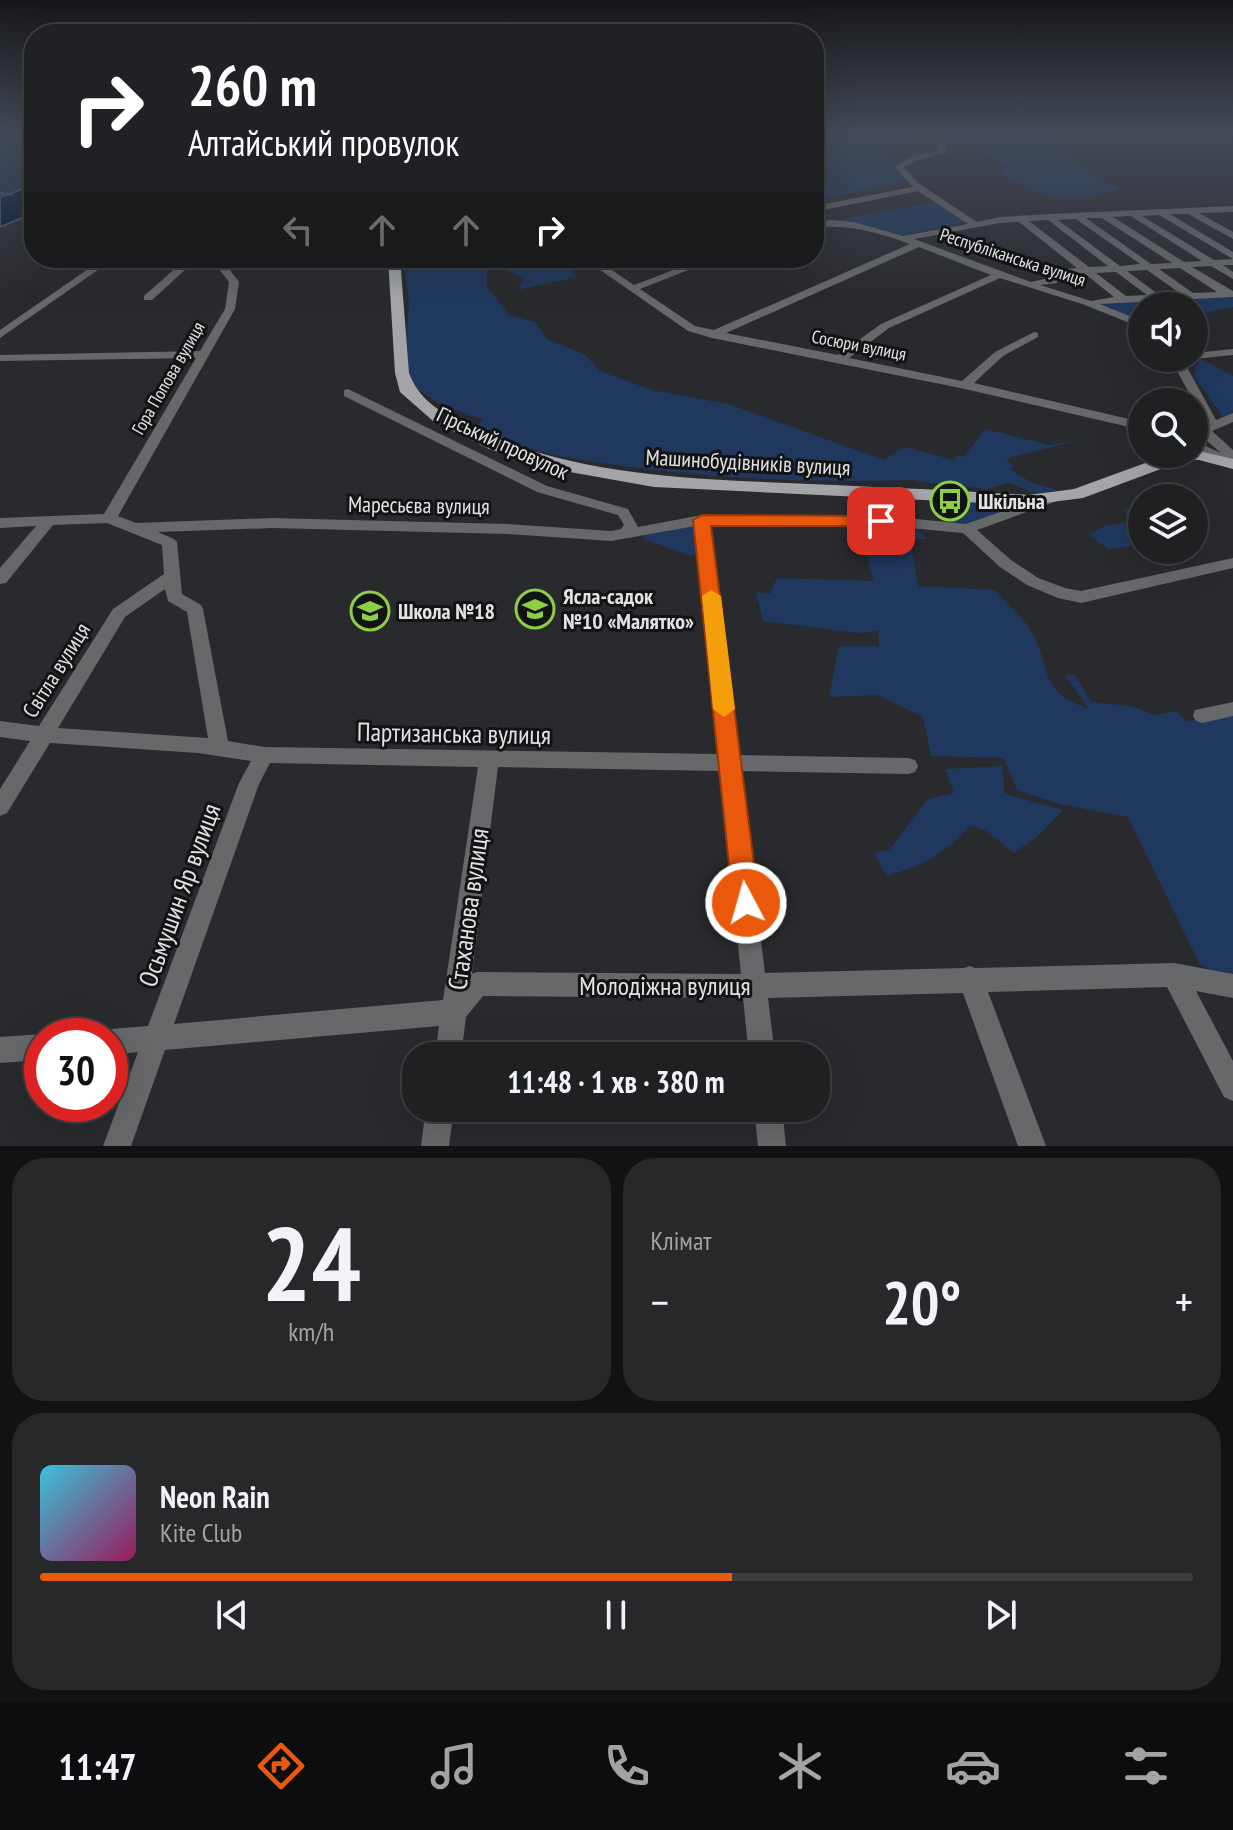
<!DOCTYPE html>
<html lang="uk">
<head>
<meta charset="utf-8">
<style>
  :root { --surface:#1f2022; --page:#27282a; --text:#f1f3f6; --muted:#a1a3a5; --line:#3c3e40; --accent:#ea580c }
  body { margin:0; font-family:"PT Sans Narrow",sans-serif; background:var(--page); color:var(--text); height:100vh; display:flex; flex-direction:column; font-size:30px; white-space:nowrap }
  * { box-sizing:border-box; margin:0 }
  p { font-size:26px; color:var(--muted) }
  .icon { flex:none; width:44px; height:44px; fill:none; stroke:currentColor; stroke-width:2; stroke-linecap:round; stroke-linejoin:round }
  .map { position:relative; height:1146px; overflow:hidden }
  .details { display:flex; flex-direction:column; gap:12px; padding:12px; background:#111213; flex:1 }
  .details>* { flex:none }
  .hud { position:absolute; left:24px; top:24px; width:800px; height:244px; border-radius:32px; box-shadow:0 8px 32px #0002,0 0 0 2px var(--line); background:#202124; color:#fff; overflow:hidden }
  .fabs { position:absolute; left:1128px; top:292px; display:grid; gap:16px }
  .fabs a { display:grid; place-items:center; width:80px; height:80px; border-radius:50%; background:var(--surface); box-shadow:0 8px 32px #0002,0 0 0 2px var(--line); font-size:40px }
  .speed { position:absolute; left:24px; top:1018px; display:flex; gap:16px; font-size:40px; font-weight:700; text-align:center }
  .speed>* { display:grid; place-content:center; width:104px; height:104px; border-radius:50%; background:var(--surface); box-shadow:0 8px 32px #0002,0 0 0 2px var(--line); line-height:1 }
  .speed .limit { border:12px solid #d22; background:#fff; color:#111 }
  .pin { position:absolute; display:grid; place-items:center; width:68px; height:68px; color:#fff; margin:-34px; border-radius:16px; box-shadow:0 4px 12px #0006 }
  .me { position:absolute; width:88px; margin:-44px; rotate:354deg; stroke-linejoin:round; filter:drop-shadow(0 0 6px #0008) }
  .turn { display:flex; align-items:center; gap:28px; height:168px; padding:0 32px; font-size:36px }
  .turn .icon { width:104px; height:104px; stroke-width:2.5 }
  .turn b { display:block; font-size:56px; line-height:68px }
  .lanes { display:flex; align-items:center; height:76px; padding:0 32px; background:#0003; justify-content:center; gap:40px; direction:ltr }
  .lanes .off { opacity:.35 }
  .big { font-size:60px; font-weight:700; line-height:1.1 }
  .details .card { flex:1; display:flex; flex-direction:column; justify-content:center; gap:12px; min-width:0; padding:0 28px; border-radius:32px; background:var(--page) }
  .details .dial { align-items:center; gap:0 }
  .dial b { font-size:104px; line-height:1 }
  .song { display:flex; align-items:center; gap:24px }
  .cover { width:96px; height:96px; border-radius:12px; background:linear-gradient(135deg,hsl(190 70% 55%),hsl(330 70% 35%)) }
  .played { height:8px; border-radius:4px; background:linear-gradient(90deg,var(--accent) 60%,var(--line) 60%) }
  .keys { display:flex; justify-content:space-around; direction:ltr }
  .heat { display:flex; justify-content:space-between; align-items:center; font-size:44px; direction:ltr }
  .details .tiles { flex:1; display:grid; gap:12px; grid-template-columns:1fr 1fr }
  .card:last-child { grid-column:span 2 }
  .trip { position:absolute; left:402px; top:1042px; width:428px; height:80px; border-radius:32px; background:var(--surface); box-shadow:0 8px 32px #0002,0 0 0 2px var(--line); font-weight:700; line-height:80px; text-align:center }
  .tab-bar { display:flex; height:128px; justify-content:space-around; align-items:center; background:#0c0d0e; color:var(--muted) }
  .tab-bar .icon { width:56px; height:56px }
  .tab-bar .current { color:var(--accent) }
  .tab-bar b { font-size:36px; color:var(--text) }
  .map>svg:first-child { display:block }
  .green { fill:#20385d }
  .water { fill:#03183b; stroke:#46556d; stroke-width:2 }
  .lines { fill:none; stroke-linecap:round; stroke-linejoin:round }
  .stream { stroke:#46556d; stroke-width:2 }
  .minor { fill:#676869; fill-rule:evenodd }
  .major { fill:#a3a5a8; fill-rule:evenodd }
  .route { fill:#ea580c; stroke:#983908; stroke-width:2 }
  .slow { fill:#f59e0b }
  .labels { text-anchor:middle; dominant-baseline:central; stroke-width:6; stroke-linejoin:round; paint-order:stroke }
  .far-street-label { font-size:18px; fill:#e1e2e3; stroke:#121314 }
  .street-label { font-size:22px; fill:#e1e2e3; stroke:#121314 }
  .poi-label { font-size:22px; font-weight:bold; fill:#e1e2e3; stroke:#121314; text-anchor:start }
  .near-street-label { font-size:26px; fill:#e1e2e3; stroke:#121314 }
</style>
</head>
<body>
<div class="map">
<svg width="1233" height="1146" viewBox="0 0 1233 1146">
  <rect width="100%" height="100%" fill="#292a2d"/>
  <g class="green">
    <polygon points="0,134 34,134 34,185 0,197"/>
    <polygon points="814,134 926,134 905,135 911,141 889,157 917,179 814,201"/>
    <path d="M951 134H1042L1083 168 1119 189C1068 205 1046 202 1000 172L1006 167 984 150 941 136Z"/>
    <polygon points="935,202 966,222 900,236 838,220"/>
    <path d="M404 258H487V287L510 316 535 322 547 339 586 355 599 371 652 390 728 404 884 460 904 447 954 460 957 455 964 457 985 429 1049 445 1082 439 1006 459 1014 466 1010 469 1032 483 1058 490 1036 494 1010 483 984 490C976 485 931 485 914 480 816 483 719 479 622 466 574 459 518 453 477 425L484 420 442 405 412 386 405 350 409 304Z"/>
    <polygon points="500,258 559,260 577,277 518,290 524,278 505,270"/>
    <polygon points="1233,292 1233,307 1194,315 1194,306 1142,306 1142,322 1092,300"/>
    <polygon points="1199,358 1233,376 1233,412 1223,417 1194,376"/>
    <polygon points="955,500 1003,504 1008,509 963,527 952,526 947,503 955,503"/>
    <polygon points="1124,507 1134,517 1142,516 1142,545 1108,549 1089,535 1105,526 1127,522"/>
    <path d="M870 524 918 529 927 539H910L918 586 994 590C1007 603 1028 622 1035 638 1052 677 1041 691 1089 709L1065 675H1075L1091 702 1131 706 1155 715 1176 711 1186 721 1233 715V977L1216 974 1199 963 1128 817 1059 804 1017 790 1004 758 931 756 923 717 878 695 829 697 839 646H879L878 631 858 633 763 621 756 592 770 594 777 578 874 581 859 526Z"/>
    <polygon points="697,525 698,553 691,556 644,539 645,535"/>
    <path d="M1002 766 1005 794 1063 810 1037 837 1014 853 986 831 970 825C947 853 922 866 886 876L875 853 889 850 928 799 954 793 945 769Z"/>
  </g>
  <polygon class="water" points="34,185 34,213 0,227 0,197"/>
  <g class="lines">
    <polyline class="stream" points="0,193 12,195"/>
    <g class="minor">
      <polygon points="925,134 935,134 926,138 923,136"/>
      <polygon points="1089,134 1096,134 1093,136"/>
      <polygon points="1117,134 1131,134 1128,136"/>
      <path d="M941 143 945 145 947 153 915 161 904 167 918 183 977 222 1000 217 1049 214 1233 206V212L1199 213 1233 232V239L1188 214H1170L1233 252V259L1159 215 1142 216 1214 260 1233 259V265H1223L1233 272V279L1211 266 1192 267 1233 291V297L1100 304 1142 321V328L1085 305 1000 278 889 328 849 358 962 381 995 352 1034 332 1038 333V337L1003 356 974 383 1142 422V430L965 389 712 338 688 331 583 258H594L634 285 705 258H719L640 289 695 326 714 330 910 244C880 233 847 223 814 228V222L831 220 853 222 903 236 968 224 918 191 814 212V206L913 187 895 167 909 157 940 150 937 145ZM1131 216 1202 261 1184 262 1113 217ZM1086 218H1102L1172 263 1151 264ZM1076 219 1140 264 1120 266 1058 220ZM1048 220 1108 266 1089 267 1029 221ZM1019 222 1077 268 1053 270 1049 278 1031 282 914 239 1000 223ZM919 247 991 275 881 324 838 355 726 333ZM1180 268 1217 292 1193 293 1159 269ZM1147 270 1181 294 1159 295 1127 271ZM1116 272 1147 295 1126 296 1096 273ZM1084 273 1114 297 1091 301 1040 285 1057 283 1060 275Z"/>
      <polygon points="104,258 115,258 0,338 0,330"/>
      <polygon points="187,258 198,258 152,300 144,300 144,296"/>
      <path d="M223 258H234L226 265 239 282 235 309 118 516 136 523 272 518 508 524 611 531 621 529 624 525 618 515 537 492 344 396V390L348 389 547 486 628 509 638 527 702 515 887 516 966 524 1052 494 1059 498 1057 501 977 530 1011 560 1038 578 1065 588 1081 591 1233 558V568L1081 603 1058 598 1027 585 1000 567 963 533 887 526 710 525 738 755 908 758 915 760 918 766 915 772 908 774 740 771 765 973 964 968 970 966 975 968 1174 963 1233 974V998L1196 991 1233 1061V1101L1224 1097 1167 987 988 992 1046 1146H1018L963 993 768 998 775 1056H749L743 998 483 996 466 1017 461 1056H435L439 1026 165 1050 131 1146H103L138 1052 110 1055V1036H100L110 1029 148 1026 239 783 251 761 198 753 50 743 7 813 0 816V789L30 741 0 737V721L39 726 113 609 164 574 162 545 107 523 53 525 6 583 0 584V568L36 526 0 528V518L104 514 196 358 0 361V355L200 351 225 309 229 282 216 265ZM695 526 718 754 264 747 228 741 203 609 201 605 182 594 177 542 174 539 158 532 272 528 508 534 611 541ZM165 589 168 601 187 612 208 738 58 728 125 617ZM270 763 478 767 443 1000 174 1024 259 784ZM498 767 720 771 741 974 477 972 472 974Z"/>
      <polygon points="1233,349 1233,355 1194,359 1190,358 1194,358 1194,353"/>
      <polygon points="1170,358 1182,358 1216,420 1233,413 1233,422 1212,431 1233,450 1233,467 1194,450 1194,441 1221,453 1194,430 1194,420 1200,422 1203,419"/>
      <polygon points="1233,702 1233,716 1202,723 1195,720 1193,715 1195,710"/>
      <polygon points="42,1034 47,1036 42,1036 42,1060 0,1063 0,1037"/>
      <polygon points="426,1108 454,1108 449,1146 421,1146"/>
      <polygon points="754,1108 782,1108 786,1146 758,1146"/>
    </g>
    <path class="major" d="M388 258H400L409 373C419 401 444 415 471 427 584 481 710 479 834 485 898 488 963 491 1028 495L1074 489 1170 454H1194V450L1233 459V469L1199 460H1185L1083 498 1028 505 654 487 553 469 489 449 433 421 400 392 395 373Z"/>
  </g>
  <linearGradient id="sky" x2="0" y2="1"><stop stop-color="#171719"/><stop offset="0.45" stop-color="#434a57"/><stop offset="1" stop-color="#434a57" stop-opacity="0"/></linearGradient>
  <rect width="1233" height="295" fill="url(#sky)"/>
  <polygon class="route" points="702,515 881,516 890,521 881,526 711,526 759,903 755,911 746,915 736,911 733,903 693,520"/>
  <polygon class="slow" points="711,590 721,596 735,709 724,717 713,709 702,596"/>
  <defs>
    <g id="bus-ring" transform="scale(2)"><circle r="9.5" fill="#121314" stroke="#8dce44" stroke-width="1.5"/><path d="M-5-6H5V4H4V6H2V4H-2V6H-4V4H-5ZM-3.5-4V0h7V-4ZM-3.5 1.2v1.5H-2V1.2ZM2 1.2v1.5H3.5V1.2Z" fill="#8dce44"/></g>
    <g id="school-ring" transform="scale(2)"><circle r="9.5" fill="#121314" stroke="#8dce44" stroke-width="1.5"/><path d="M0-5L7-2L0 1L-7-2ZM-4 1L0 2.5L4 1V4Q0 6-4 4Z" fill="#8dce44"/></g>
  </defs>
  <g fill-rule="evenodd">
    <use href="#bus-ring" x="950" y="501"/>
    <use href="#school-ring" x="535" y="609"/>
    <use href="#school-ring" x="370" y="611"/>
  </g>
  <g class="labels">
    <g class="far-street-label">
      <text transform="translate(1013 257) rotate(18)">Республіканська вулиця</text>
      <text transform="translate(859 345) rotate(11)">Сосюри вулиця</text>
      <text transform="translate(168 378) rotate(-60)">Гора Попова вулиця</text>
    </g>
    <g class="street-label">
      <text transform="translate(503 443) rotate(25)">Гірський провулок</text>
      <text transform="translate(748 462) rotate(3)">Машинобудівників вулиця</text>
      <text transform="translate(419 505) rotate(1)">Маресьєва вулиця</text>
      <text transform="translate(56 670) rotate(-58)">Світла вулиця</text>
    </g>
    <g class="poi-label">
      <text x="978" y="501">Шкільна</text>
      <text x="563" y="596">Ясла-садок<tspan x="563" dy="25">№10 «Малятко»</tspan></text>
      <text x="398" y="611">Школа №18</text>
    </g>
    <g class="near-street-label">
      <text transform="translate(454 733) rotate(1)">Партизанська вулиця</text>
      <text transform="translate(179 895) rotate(-70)">Осьмушин Яр вулиця</text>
      <text transform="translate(468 909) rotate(-82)">Стаханова вулиця</text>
      <text x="665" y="985">Молодіжна вулиця</text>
    </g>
  </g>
</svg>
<div class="fabs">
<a><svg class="icon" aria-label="sound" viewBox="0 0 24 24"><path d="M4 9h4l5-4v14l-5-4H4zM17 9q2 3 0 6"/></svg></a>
<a><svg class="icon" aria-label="search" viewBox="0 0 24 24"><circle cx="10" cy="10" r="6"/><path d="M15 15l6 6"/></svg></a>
<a><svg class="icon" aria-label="layers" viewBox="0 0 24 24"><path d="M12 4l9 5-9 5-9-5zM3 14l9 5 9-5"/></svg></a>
</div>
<div class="speed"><div class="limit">30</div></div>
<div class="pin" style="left:881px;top:521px;background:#d93025"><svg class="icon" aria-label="arrive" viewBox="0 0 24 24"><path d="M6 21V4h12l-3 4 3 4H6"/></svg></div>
<svg class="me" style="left:746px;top:903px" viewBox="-20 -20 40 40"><circle r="17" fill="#ea580c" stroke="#fff" stroke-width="3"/><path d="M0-11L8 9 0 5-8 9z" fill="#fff"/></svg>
<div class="trip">11:48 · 1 хв · 380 m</div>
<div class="hud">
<div class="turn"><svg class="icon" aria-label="right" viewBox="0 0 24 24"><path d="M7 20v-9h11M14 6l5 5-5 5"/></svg><div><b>260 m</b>Алтайський провулок</div></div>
<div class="lanes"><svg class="icon off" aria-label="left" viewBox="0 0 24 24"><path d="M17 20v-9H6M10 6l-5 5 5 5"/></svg><svg class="icon off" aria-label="ahead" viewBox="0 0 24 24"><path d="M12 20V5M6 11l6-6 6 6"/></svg><svg class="icon off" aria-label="ahead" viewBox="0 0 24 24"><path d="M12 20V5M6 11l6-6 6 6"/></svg><svg class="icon" aria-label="right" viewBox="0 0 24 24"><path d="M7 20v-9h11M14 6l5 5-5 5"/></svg></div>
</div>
</div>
<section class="details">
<div class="tiles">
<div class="card dial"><b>24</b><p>km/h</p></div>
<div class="card"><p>Клімат</p>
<div class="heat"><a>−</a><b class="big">20°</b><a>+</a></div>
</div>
<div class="card">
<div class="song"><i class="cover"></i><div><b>Neon Rain</b><p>Kite Club</p></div></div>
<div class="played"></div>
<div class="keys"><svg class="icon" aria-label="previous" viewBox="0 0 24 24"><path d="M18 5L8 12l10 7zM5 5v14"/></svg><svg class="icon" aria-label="pause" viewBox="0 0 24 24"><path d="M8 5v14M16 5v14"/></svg><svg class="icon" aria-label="next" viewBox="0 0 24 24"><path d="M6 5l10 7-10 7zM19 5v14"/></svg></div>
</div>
</div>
</section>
<nav class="tab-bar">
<b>11:47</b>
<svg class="icon current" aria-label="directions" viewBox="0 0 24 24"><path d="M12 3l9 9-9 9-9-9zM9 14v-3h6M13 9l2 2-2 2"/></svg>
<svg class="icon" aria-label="music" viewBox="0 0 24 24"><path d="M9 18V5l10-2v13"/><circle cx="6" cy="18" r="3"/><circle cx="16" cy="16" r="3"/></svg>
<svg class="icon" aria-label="phone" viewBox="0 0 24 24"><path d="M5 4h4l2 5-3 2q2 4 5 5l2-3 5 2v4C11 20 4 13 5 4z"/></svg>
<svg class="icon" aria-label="climate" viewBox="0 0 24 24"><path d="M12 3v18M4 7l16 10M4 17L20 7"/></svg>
<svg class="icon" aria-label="car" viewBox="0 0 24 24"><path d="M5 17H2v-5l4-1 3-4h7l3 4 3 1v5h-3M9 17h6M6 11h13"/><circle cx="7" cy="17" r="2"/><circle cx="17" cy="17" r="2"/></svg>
<svg class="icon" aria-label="filters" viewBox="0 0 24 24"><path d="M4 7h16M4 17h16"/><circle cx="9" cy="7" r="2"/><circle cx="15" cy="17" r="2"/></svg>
</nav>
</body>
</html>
